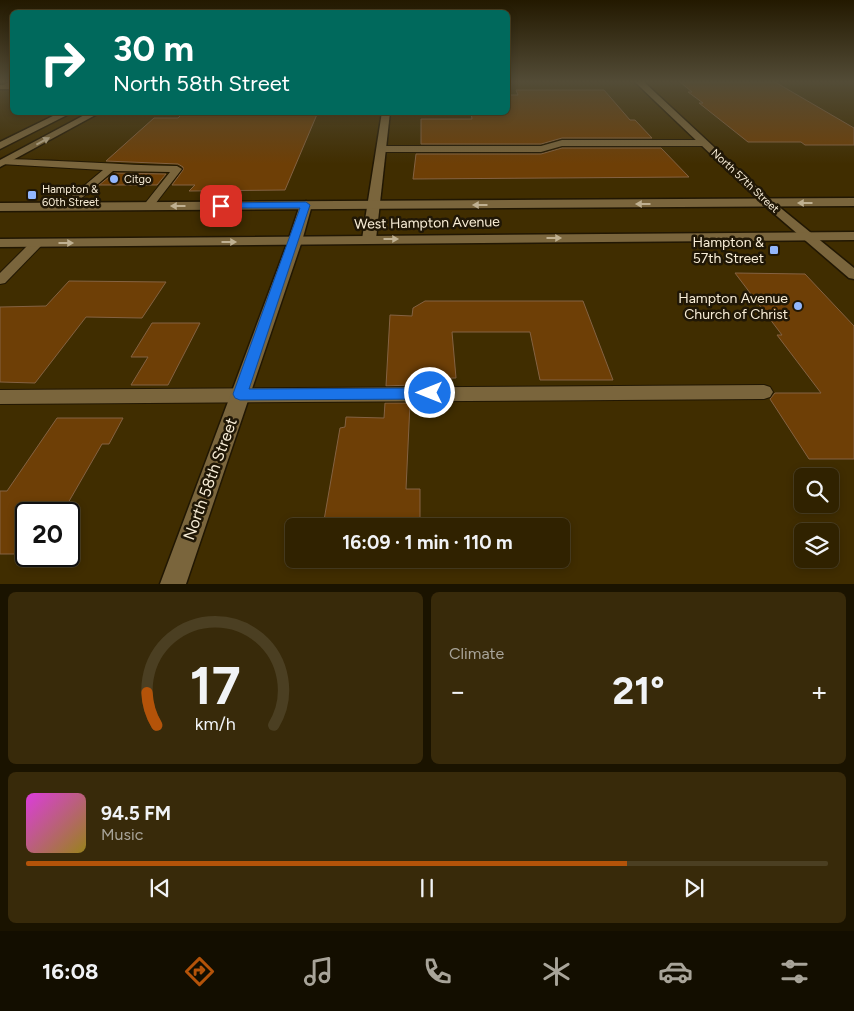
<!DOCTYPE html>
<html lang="en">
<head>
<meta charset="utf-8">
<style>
  :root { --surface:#302200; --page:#382a0a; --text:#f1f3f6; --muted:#a8a499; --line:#4b3f22; --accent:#b45309 }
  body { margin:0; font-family:Figtree,sans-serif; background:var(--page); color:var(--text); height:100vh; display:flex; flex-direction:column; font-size:19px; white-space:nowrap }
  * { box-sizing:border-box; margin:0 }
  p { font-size:16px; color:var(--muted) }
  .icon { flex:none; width:28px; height:28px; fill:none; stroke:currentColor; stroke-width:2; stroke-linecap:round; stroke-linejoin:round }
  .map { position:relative; height:584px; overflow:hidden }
  .side { display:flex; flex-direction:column; gap:8px; padding:8px; background:#1a1300; flex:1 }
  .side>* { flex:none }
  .banner { position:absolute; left:10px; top:10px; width:500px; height:105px; border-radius:8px; box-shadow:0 2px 8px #0003,0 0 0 1px var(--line); background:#00695c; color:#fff; overflow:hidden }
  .tools { position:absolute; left:794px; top:468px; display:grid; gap:10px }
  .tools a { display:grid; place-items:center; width:45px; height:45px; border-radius:8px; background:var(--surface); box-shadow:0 2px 8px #0003,0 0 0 1px var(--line); font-size:25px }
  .speed { position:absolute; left:15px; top:502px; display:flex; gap:10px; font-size:25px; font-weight:700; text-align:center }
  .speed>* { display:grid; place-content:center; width:65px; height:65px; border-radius:50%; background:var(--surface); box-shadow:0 2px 8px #0003,0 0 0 1px var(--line); line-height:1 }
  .speed .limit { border:2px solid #111; border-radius:8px; background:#fff; color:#111 }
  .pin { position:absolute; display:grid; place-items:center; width:42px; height:42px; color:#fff; margin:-21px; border-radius:10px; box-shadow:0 2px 8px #0006 }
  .me { position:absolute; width:55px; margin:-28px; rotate:270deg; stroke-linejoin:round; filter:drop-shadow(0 0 4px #0008) }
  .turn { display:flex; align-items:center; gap:18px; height:105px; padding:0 20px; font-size:22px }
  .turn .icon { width:65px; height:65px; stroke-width:2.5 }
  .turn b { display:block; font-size:35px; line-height:42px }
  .big { font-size:38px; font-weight:700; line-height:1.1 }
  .side .tile { flex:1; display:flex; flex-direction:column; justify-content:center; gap:8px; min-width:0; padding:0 18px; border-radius:8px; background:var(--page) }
  .side .dial { align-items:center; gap:0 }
  .dial svg { height:130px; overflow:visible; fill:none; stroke:var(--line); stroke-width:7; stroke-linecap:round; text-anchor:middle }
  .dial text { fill:var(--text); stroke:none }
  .song { display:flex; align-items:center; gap:15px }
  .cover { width:60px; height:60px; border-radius:8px; background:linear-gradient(135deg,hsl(300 70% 55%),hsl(50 70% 35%)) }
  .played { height:5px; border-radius:2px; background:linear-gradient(90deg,var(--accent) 75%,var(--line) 75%) }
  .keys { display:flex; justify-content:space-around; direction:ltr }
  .heat { display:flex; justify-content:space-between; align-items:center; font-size:28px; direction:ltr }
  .side .tiles { flex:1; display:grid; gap:8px; grid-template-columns:1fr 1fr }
  .tile:last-child { grid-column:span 2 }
  .trip { position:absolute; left:285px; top:518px; width:285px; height:50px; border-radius:8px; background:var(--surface); box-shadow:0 2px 8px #0003,0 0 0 1px var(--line); font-weight:700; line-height:50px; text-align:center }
  .tabs { display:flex; height:80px; justify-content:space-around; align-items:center; background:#130e00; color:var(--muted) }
  .tabs .icon { width:35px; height:35px }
  .tabs .current { color:var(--accent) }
  .tabs b { font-size:22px; color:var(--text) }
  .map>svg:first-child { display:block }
  .building { fill:#6e3f06; stroke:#846242 }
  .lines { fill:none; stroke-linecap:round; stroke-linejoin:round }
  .lane-casing { stroke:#211703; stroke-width:2 }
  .street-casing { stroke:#211703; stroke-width:3 }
  .secondary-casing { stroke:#211703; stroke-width:3 }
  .lane { fill:#7a653c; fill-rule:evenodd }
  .street { fill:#7a653c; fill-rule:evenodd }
  .secondary { fill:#7a653c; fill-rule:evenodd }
  .oneway { fill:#bfb091 }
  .route { fill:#1a73e8; stroke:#114b97 }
  .poi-dot { fill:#93b7fd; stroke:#201706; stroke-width:2 }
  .labels { text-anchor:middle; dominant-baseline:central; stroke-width:5; stroke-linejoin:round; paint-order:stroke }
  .far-poi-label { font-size:11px; fill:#f8edd7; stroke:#201706; text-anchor:start }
  .far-street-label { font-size:11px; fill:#f8edd7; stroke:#201706 }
  .street-label { font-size:14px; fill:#f8edd7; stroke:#201706 }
  .poi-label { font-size:14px; fill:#f8edd7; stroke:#201706; text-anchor:end }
  .near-street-label { font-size:16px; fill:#f8edd7; stroke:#201706 }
</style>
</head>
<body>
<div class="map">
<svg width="854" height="584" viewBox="0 0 854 584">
  <rect width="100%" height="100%" fill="#402d00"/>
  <g class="building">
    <polygon points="680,82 775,82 854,128 854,145 805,145 801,142 748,142 699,103 703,103 688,92 692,92"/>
    <polygon points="516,90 604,90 630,120 635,120 652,138 562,138 541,144 421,144 421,119 472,119 471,112 508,112 508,95 518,95"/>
    <polygon points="184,112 318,112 285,190 189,191 195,185 172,185 183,170 183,167 178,164 106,161 154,118 178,118"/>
    <polygon points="562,148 661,148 689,177 413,179 416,154 541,154"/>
    <polygon points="114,173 166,174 157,185 99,185"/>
    <polygon points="735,273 805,274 854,326 854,459 809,459 770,399 775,393 821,393 777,335 782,335"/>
    <polygon points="69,281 166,282 142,318 86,317 35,383 0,382 0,307 46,306"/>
    <polygon points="425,301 583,301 613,380 540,380 530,332 452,332 456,378 411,379 411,385 386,386 390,315 412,316 413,308"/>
    <polygon points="152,323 200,323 168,385 131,385 148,357 131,357"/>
    <polygon points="385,403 410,403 406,489 420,489 420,526 323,526 340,428 345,427 346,417 384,418"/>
    <polygon points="57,418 123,418 109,444 102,444 64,510 76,509 69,522 69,514 26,514 26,554 0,554 0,491 7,491"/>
  </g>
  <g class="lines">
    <g class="lane-casing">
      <g id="lane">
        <polygon points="8,82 12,82 12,85 2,88 2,86"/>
        <polygon points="562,140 704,140 708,143 704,146 562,146 541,152 381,152 377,149 381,146 541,146"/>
        <path d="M4 159C62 160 119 165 177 166L182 169 152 208 148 209 143 206 170 172 113 171 69 209 65 210 60 207 61 205 103 170 1 164 0 161Z"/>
        <polygon points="37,239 43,243 41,246 5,283 0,284 0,273 33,240"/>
        <polygon points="764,385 770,387 773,392 770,397 764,399 0,404 0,390"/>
      </g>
    </g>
    <g class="street-casing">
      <g id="street">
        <polygon points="635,82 644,82 772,201 854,268 854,279 849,278 764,205"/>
        <rect x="0" y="85" width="12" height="4"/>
        <polygon points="382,112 390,112 376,239 369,243 362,239"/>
        <polygon points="306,201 312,205 302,241 186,584 160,584 288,241 300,205"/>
      </g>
    </g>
    <g class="secondary-casing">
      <g id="secondary">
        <polygon points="61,112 73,112 0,149 0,142"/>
        <polygon points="90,112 101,112 0,167 0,160"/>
        <polygon points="854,198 854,206 0,211 0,203"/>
        <polygon points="854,232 854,240 0,247 0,239"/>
      </g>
    </g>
    <use href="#lane" class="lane"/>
    <use href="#street" class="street"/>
    <use href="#secondary" class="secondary"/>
  </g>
  <defs><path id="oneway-solid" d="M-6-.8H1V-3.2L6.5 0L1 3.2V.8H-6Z" transform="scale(1.25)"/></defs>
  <g class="oneway">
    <use href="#oneway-solid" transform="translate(43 141) rotate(-28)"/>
    <use href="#oneway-solid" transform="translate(805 203) rotate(180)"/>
    <use href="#oneway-solid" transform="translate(643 204) rotate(180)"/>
    <use href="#oneway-solid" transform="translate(480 205) rotate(180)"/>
    <use href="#oneway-solid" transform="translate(178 206) rotate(180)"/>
    <use href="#oneway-solid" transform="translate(554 238)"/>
    <use href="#oneway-solid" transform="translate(391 239)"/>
    <use href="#oneway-solid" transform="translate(229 242)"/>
    <use href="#oneway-solid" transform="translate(66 243)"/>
  </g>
  <linearGradient id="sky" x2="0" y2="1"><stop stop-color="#231900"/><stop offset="0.5" stop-color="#534c37"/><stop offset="1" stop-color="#534c37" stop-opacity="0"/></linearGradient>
  <rect width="854" height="164" fill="url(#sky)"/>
  <polygon class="route" points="306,202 310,205 249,389 430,388 435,390 437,393 435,397 430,399 240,400 235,398 233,394 300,208 221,208 216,206 221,203"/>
  <g class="poi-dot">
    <circle cx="114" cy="179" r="5"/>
    <rect x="27" y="190" width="10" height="10" rx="2.5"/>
    <rect x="769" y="245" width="10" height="10" rx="2.5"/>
    <circle cx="798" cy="306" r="5"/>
  </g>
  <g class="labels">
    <g class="far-poi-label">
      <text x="124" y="179">Citgo</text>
      <text x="42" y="189">Hampton &amp;<tspan x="42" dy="13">60th Street</tspan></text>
    </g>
    <g class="far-street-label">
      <text transform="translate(745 181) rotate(43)">North 57th Street</text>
    </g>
    <g class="street-label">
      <text transform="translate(427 223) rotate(-1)">West Hampton Avenue</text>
    </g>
    <g class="poi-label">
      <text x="764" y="242">Hampton &amp;<tspan x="764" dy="16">57th Street</tspan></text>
      <text x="788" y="298">Hampton Avenue<tspan x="788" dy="16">Church of Christ</tspan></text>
    </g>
    <g class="near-street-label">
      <text transform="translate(210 479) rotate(-70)">North 58th Street</text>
    </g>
  </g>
</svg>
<div class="tools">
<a><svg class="icon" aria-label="search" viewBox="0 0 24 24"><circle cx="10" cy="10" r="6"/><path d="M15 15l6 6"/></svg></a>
<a><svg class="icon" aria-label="layers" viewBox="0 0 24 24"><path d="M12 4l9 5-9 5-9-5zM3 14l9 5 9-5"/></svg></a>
</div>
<div class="speed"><div class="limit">20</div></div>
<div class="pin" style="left:221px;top:206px;background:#d93025"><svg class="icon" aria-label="arrive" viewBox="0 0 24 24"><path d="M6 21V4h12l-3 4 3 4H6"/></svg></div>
<svg class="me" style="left:430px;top:393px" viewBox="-20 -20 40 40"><circle r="17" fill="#1a73e8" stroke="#fff" stroke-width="3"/><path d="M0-11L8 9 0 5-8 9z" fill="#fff"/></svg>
<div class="trip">16:09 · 1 min · 110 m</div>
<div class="banner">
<div class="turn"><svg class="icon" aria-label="right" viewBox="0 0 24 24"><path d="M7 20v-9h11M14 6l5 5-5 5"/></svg><div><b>30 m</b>North 58th Street</div></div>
</div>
</div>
<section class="side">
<div class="tiles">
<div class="tile dial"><svg viewBox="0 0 100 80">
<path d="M14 69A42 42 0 1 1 86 69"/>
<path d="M14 69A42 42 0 0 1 8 49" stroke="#b45309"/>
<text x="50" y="56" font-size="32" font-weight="700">17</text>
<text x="50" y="72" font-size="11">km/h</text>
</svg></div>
<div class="tile"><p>Climate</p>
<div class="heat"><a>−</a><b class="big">21°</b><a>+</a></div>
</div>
<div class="tile">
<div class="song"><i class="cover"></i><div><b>94.5 FM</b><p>Music</p></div></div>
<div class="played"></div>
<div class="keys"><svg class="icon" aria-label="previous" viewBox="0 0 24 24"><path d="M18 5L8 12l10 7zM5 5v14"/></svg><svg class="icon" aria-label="pause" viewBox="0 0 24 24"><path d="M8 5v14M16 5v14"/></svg><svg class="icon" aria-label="next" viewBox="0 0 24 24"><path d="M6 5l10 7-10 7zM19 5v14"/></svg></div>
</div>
</div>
</section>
<nav class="tabs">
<b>16:08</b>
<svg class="icon current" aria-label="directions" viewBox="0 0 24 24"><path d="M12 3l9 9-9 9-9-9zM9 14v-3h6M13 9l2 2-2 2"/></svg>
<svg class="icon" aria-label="music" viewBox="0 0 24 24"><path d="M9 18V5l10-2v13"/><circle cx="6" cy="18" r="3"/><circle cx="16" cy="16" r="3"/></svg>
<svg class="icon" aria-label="phone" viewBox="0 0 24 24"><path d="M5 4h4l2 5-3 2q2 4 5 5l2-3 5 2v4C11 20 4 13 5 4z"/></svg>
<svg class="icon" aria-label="climate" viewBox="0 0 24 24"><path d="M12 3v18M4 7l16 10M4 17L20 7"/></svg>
<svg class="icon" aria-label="car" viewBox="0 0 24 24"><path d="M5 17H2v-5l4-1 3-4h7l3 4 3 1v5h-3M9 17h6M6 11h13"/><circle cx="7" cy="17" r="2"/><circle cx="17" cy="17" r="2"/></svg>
<svg class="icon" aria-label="filters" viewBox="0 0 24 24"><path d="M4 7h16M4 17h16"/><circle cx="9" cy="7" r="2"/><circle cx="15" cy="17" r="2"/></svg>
</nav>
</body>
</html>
